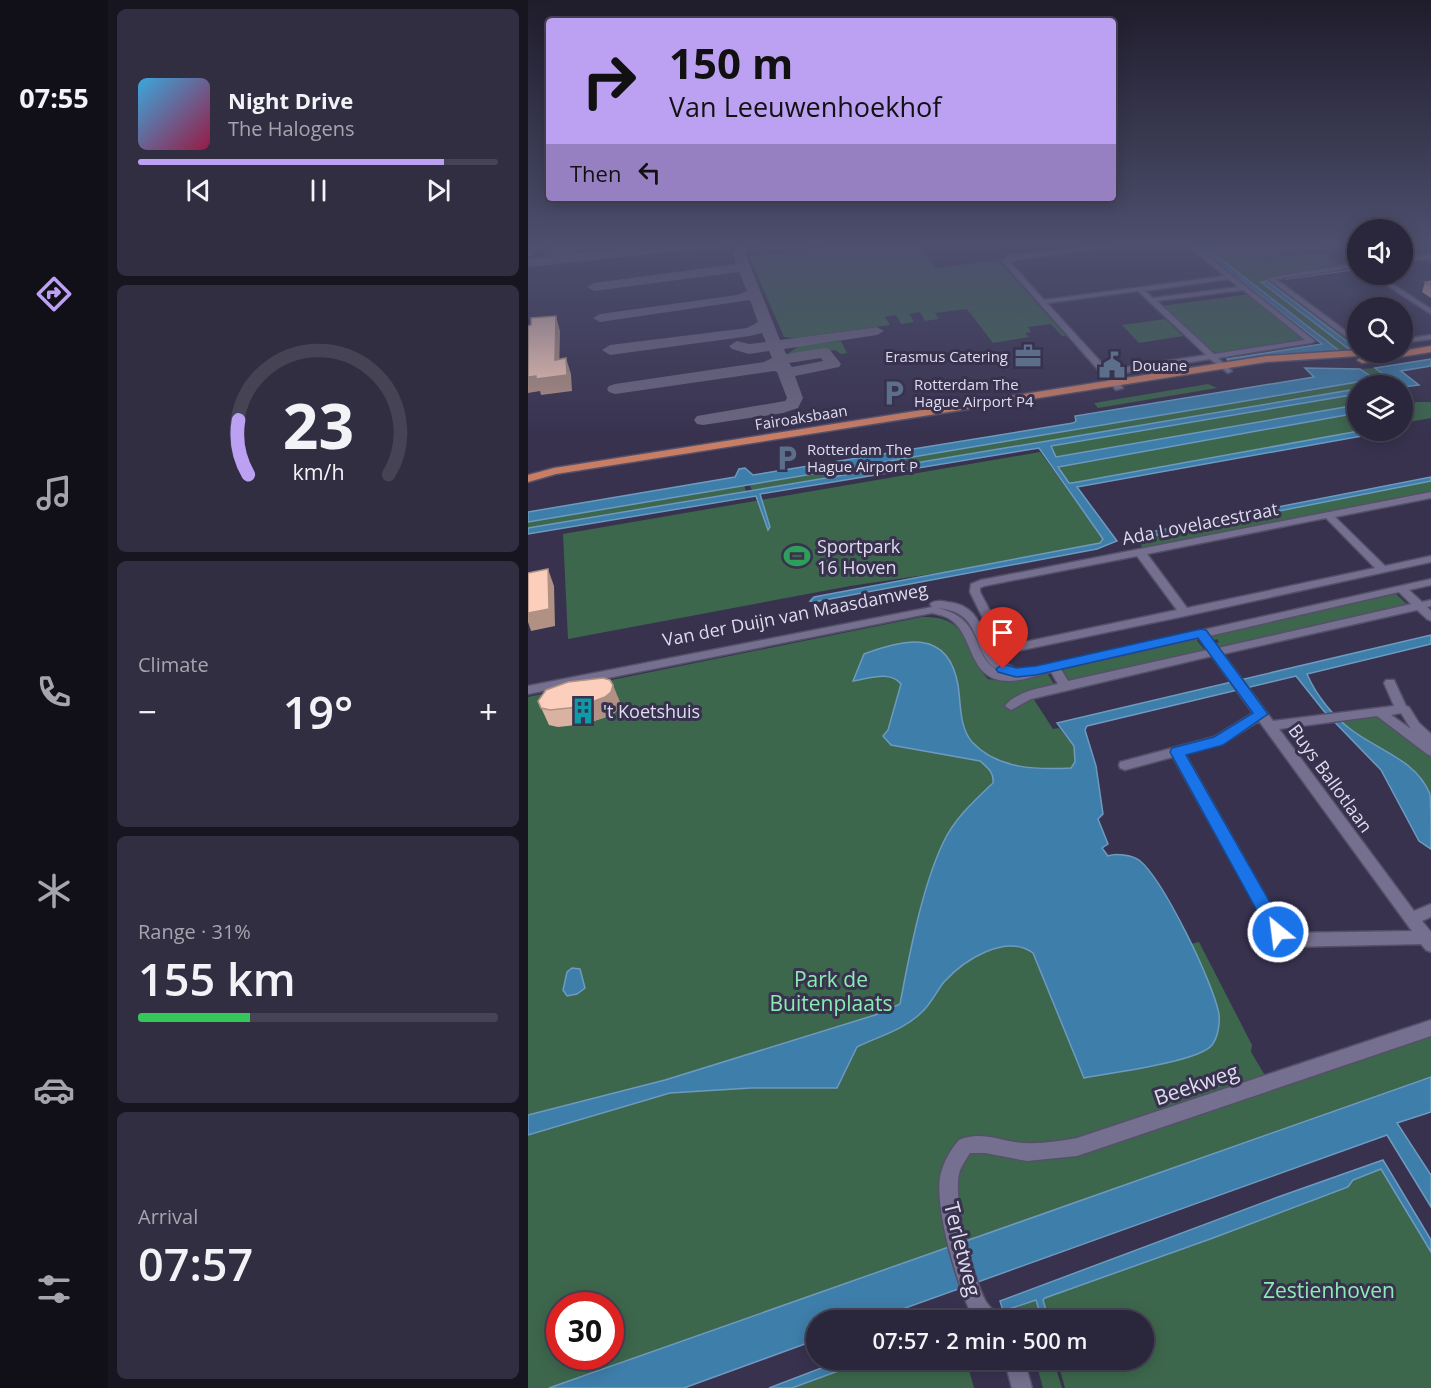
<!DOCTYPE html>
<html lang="en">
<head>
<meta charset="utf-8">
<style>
  :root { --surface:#2a263b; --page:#322e42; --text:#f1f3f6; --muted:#a5a5af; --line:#464355; --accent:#bca0f2 }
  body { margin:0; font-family:"Open Sans",sans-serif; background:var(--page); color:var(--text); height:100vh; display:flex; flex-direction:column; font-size:22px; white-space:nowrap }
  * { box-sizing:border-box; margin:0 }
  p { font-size:20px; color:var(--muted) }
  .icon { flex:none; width:33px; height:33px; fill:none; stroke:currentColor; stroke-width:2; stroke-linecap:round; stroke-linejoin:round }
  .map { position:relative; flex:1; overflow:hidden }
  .details { display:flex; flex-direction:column; gap:9px; padding:9px; background:#171520; width:420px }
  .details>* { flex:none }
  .guide { position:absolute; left:18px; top:18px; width:570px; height:183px; border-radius:6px; box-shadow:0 3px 15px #0003,0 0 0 2px var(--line); background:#bca0f2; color:#111; overflow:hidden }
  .buttons { position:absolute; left:819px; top:219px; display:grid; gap:12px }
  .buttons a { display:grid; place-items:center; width:66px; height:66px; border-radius:50%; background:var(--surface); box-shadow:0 3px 15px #0003,0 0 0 2px var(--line); font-size:30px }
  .speed { position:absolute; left:18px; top:1292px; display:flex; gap:12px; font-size:30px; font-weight:700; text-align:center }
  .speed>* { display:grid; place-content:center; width:78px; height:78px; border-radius:50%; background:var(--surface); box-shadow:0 3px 15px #0003,0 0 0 2px var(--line); line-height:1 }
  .speed .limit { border:9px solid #d22; background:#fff; color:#111 }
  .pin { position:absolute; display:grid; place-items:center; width:51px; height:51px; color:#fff; margin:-62px -26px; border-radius:50% 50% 50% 0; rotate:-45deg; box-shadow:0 0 6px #0007 }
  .pin .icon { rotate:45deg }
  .me { position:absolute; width:66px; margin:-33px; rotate:331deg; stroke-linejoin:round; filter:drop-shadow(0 0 4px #0008) }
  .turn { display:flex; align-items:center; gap:21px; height:126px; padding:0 24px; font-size:27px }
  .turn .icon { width:78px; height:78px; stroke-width:2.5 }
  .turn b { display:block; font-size:42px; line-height:51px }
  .then { display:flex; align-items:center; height:57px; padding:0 24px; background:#0003; gap:12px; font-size:22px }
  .big { font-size:45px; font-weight:600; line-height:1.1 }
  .details .widget { flex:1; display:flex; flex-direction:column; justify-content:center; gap:9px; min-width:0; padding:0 21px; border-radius:9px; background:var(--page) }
  .details .dial { align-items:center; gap:0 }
  .dial svg { height:156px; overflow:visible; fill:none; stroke:var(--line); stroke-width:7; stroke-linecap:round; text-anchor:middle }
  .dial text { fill:var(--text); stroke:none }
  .song { display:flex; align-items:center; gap:18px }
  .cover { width:72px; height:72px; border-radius:9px; background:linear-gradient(135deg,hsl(200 70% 55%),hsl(340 70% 35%)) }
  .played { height:6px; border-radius:3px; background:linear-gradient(90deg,var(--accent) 85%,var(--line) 85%) }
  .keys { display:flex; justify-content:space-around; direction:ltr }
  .heat { display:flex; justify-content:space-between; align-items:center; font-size:33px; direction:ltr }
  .charge { height:9px; border-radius:4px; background:linear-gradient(90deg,#34c759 31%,var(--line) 0) }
  .trip { position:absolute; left:278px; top:1310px; width:348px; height:60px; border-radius:30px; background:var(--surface); box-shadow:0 3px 15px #0003,0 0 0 2px var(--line); font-weight:600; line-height:60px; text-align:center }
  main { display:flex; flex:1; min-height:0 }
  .tab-bar { display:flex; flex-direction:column; width:108px; justify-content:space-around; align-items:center; background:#110f18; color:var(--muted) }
  .tab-bar .icon { width:42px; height:42px }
  .tab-bar .selected { color:var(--accent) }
  .tab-bar b { font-size:27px; color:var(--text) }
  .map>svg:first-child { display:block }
  .green { fill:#3d674d; fill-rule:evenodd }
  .water { fill:#3e7eaa; stroke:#6e9abf; stroke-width:1.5 }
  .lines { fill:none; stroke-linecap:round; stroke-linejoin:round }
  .stream { stroke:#6e9abf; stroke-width:1.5 }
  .taxiway { fill:#6c6680; fill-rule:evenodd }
  .minor-casing { stroke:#555068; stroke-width:3 }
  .major-casing { stroke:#555068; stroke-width:3 }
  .minor { fill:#767090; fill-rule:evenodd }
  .major { fill:#c87d65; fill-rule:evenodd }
  .wall { fill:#d9b2a2 }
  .shaded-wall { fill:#b09184 }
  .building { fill:#fccfbc; stroke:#b09184; stroke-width:1.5 }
  .route { fill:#1a73e8; stroke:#114b97; stroke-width:1.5 }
  .labels { text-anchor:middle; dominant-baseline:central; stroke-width:6; stroke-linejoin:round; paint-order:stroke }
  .far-poi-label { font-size:15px; fill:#dfdcef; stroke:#38324f; text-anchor:start }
  .far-street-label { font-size:15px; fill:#dfdcef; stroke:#38324f }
  .street-label { font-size:18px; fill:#dfdcef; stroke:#38324f }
  .poi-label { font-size:18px; fill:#dfdcef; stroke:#38324f; text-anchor:start }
  .near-park-label { font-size:21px; fill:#8aecb1; stroke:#38324f }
  .near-street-label { font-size:21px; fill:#dfdcef; stroke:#38324f }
</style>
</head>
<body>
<main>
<nav class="tab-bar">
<b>07:55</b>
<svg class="icon selected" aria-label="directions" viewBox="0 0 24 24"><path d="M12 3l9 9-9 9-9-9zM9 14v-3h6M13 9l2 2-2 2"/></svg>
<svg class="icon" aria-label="music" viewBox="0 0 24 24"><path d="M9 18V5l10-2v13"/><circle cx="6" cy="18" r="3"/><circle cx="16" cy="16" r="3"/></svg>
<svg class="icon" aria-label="phone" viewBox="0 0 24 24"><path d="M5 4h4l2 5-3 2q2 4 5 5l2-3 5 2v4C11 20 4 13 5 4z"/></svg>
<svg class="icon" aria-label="climate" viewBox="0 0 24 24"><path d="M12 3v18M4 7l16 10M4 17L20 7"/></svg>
<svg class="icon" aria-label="car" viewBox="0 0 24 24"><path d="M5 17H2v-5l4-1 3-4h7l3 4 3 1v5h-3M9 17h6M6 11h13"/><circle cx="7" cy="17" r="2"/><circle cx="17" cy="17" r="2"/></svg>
<svg class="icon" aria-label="filters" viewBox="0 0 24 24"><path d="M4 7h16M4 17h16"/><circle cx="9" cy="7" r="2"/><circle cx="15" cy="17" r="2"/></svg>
</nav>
<section class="details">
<div class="widget">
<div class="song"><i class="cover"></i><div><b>Night Drive</b><p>The Halogens</p></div></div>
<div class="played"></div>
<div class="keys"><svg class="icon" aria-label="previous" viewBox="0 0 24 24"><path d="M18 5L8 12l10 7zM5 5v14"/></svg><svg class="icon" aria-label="pause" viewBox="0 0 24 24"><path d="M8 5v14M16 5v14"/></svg><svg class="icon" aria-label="next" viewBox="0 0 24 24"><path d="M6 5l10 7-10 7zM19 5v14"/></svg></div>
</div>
<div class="widget dial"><svg viewBox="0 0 100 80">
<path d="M14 69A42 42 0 1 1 86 69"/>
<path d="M14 69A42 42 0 0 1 9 41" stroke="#bca0f2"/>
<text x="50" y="56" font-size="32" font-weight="700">23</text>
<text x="50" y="72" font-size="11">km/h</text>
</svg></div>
<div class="widget"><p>Climate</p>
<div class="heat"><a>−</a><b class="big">19°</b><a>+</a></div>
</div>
<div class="widget"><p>Range · 31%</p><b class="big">155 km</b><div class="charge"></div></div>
<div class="widget"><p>Arrival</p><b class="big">07:57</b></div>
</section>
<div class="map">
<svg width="903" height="1388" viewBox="0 0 903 1388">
  <rect width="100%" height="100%" fill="#38324f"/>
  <g class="green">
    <polygon points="23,243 152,243 33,257 19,256 14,251"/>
    <polygon points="238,243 312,243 221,254 224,248"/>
    <polygon points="325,243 410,243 392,245 408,268 470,260 538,336 534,336 523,324 500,327 503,332 497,333 501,337 465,343 439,309 407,313 411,319 397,321 392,312 381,314 386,322 373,324 368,315 357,317 362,325 266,338 256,337 221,256"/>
    <polygon points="672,243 791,243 801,249 711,261 805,251 795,253 813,265 821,266 739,278 829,346 830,352 817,355"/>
    <polygon points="723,294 779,340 690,353 682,350 633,306"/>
    <polygon points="637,319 655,336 611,343 594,325"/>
    <polygon points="313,341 319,353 313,354 307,350 263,356 261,353 271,346"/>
    <polygon points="847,368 867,383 830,386 829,389 224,490 221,484 847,379 834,369"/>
    <polygon points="680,384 689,388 570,408 566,403"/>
    <polygon points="829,394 829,405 528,457 522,446"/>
    <polygon points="889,402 903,402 903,418 875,423 875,405"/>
    <polygon points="829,413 831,431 544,483 541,483 530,467"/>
    <polygon points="512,452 575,539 572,543 431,570 322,586 40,639 35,534"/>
    <polygon points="903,481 903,492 616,549 608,539"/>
    <polygon points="216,485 218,491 0,528 0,522"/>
    <polygon points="868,594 881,606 692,649 688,643 691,642 689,639 686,640 682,635"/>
    <path d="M394 617C427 616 436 631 448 659 452 666 454 674 460 679L473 681 518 671 527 686 501 692 525 729 531 728 546 746 571 851 676 975 663 944 671 942 724 1045 723 1052 745 1089 903 1035V1077L768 1125 100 1388H0V697ZM32 1305H82V1356H32Z"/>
    <polygon points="667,638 678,652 542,683 534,668"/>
    <path d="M848 716 856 719 903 755V795C892 779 882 764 864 754 847 743 824 736 812 720Z"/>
    <polygon points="854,1165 903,1247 903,1388 537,1388 529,1359 615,1359 615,1320 517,1320 510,1294"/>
    <polygon points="508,1300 514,1320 484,1320 475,1311"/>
    <polygon points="332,1359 438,1359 446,1388 253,1388"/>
    <polygon points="507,1359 525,1359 534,1388 515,1388"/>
  </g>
  <g class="water">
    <polygon points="664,243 672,243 813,352 756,354 701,362 699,359 794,344"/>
    <polygon points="739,281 825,346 829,349 822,350 733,282"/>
    <polygon points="903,359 903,366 873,371 891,385 875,387 874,386 855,385 867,383 847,368"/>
    <polygon points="777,368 832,369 847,379 0,522 0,512 207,477 211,469 217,468 225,475 545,423 548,421 547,416 786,377"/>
    <polygon points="829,389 829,394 523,446 528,457 829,405 829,413 530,467 541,483 544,483 831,431 862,431 549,487 589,541 569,549 286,602 282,601 286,597 572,543 575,539 511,448 232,494 242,527 240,530 228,496 0,534 0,528"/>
    <polygon points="903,477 903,481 604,540 602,536"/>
    <path d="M903 635V644L779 674C788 695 806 718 825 731 852 751 888 760 902 794 903 805 903 836 903 849L891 841 853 770 795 710 768 676 559 726 557 730 568 766 575 814 570 819 580 844 574 848 580 856C587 853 604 855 611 860 635 879 685 982 691 1014 692 1024 690 1037 684 1045 671 1062 581 1073 556 1078L505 953C478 933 436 960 416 982 408 992 403 1004 394 1012 376 1030 351 1036 329 1047L309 1088H223L142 1093 0 1135V1115L137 1080 347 1015 372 1004C381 956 394 887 415 843 426 819 446 801 465 783 466 772 460 768 452 761L363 745 355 736 360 730 373 684C362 670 340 679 325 681L336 654C376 639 420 628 430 685 433 703 431 727 444 742 469 769 509 770 543 768L547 762 546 746 529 723Z"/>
    <polygon points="44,968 52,969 57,988 49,994 39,996 35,990 39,972"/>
    <polygon points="903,1077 903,1112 869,1123 903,1175 903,1207 859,1135 344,1320 288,1320 288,1340 156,1388 21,1388"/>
    <polygon points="855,1160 903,1240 903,1252 853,1169 825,1180 820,1187 685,1238 517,1298 515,1300 521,1320 514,1320 508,1300 475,1311 472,1301 750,1197"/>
    <polygon points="317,1359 343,1359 264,1388 241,1388"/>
  </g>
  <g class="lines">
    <polyline class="stream" points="758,279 823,270"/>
    <g class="taxiway">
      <polygon points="6,243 20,243 0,258 0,248"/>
      <polygon points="157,243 199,243 193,247 0,267 0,259"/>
      <path d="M211 243H225L217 253 252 340 349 327 356 331 349 335 256 349 258 354 297 348 302 350 313 364 311 367 267 376 275 398 270 408 255 413 175 425 169 424 166 420 169 416 175 415 257 401 259 398 249 372 246 371 87 394 81 392 79 389 81 386 87 384 236 362 244 358 241 351 221 354 204 349 201 346 209 341 221 344 238 342 234 333 222 336 82 355 74 350 82 345 219 328 230 322 222 300 72 322 65 318 72 314 209 295 219 291 211 272 66 291 59 287 66 283 208 264 205 253ZM293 358 295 361 264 367 261 363Z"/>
    </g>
    <g class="minor-casing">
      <g id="minor">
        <path d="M591 243H609L481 261 516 300 697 276 656 243H663L787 341 783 343 690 358 704 371 700 373 682 359 583 375 595 388 588 390 474 261 480 256ZM701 279 710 287 625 298 617 291ZM715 290 777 340 686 354 629 301ZM610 291 678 355 580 370 519 303Z"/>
        <polygon points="903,255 903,259 874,261 874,257"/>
        <polygon points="830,263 830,267 748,279 830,340 830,346 739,278"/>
        <polygon points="841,274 849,274 903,309 903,314"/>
        <polygon points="903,335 903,339 874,343 874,339"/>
        <path d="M903 492V498L807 517 857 566 903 556V562L657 616 479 653 468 645 442 592 443 584 453 580ZM798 518 847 568 659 608 619 554ZM609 556 649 610 482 645 479 643 452 592V588L456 586Z"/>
        <path d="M903 579V585L881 590 894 602 903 600V606L899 607 903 611V621L899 619 889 610 695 654 745 721 866 706 856 683 858 680H866L878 706 881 707 891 723 903 734V756L899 754 849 716 751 729 886 911 903 904V917L894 921 903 932V952L898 950 893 944 759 947 745 937 645 757 597 770 592 768 591 765 592 762 686 737 725 713 684 656 503 699 483 710 477 706C489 691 512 688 530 684L523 672C510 675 494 681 481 681 437 681 448 631 418 617 414 615 408 614 404 613L0 694V686L404 607 402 604C407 600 412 601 419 602 451 604 454 632 468 655 474 664 483 665 491 671ZM871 592 883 604 690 648 681 636ZM409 608C460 612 440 657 473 671 442 661 459 618 409 608ZM671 638 679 650 540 681 533 669ZM873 713 883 729 863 715ZM731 721 884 931 762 933 755 927 657 754 694 744Z"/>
        <path d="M903 1020V1036L549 1156 499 1161 457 1153H442C438 1160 433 1166 431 1174 425 1201 444 1273 456 1298 460 1307 468 1311 472 1320H446C430 1287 407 1212 412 1177 415 1163 422 1150 431 1140 454 1130 473 1142 496 1143 514 1144 532 1141 549 1138Z"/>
        <polygon points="476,1359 496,1359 504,1388 484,1388"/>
      </g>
    </g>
    <g class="major-casing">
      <g id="major">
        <polygon points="903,346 903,352 834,363 829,360 834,357 874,352 874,351"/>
        <polygon points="830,350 830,352 849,352 845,355 738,362 28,474 0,482 0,475 26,468 738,356"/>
      </g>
    </g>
    <use href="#minor" class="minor"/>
    <use href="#major" class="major"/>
  </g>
  <g class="wall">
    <polygon points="903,281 903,298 894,292 897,282"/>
    <polygon points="10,701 92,702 90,710 84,715 57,724 30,727 21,725"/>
  </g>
  <g class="shaded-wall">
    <polygon points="28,316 32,331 31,375 27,360"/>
    <polygon points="38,358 43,374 44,391 13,395 12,391 0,393 0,377"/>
    <polygon points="20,569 26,586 27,626 3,631 0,622 0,613"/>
    <polygon points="85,685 92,702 90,710 84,715 57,724 50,707"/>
  </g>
  <g class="building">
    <polygon points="903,281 903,285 897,282"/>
    <polygon points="28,316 27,360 38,358 39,375 8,379 8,376 0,377 0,326 3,325 3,318"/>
    <polygon points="20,569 21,609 0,613 0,573"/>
    <polygon points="75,678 82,680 85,685 83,692 77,697 50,707 22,710 13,708 10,701 18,690 40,682"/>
  </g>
  <linearGradient id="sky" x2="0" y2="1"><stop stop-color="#1f1c2b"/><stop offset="0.56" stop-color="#4d4f6e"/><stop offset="1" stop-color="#4d4f6e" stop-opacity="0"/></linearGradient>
  <rect width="903" height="437" fill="url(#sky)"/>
  <polygon class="route" points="673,629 678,630 740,714 695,745 658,755 756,927 758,932 756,938 750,940 744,938 642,752 644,748 686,737 725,713 670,638 508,675 488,677 470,672 468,669 475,664 488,668 508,666"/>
  <defs>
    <g id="office-bare" transform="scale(2.07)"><path d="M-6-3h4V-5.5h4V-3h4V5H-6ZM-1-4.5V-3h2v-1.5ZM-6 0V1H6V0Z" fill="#5c6f8a" stroke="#38324f" stroke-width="2.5" paint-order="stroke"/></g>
    <g id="civic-bare" transform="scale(2.07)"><path d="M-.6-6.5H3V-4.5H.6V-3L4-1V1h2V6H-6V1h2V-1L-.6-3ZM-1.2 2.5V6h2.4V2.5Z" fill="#5c6f8a" stroke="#38324f" stroke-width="2.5" paint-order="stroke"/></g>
    <g id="parking-bare" transform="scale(2.07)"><path d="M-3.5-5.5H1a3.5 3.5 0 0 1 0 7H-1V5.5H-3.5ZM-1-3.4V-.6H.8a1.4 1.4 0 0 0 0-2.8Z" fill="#5c6f8a" stroke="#38324f" stroke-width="2.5" paint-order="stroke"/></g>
    <g id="stadium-bare" transform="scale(2.07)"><path d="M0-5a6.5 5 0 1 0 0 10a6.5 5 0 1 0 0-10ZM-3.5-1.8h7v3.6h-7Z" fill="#2e9e5b" stroke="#38324f" stroke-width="2.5" paint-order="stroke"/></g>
    <g id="building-bare" transform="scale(2.07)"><path d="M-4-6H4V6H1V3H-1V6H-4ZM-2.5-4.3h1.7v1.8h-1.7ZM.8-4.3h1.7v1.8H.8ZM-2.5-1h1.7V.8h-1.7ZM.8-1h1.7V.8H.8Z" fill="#0f9aa8" stroke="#38324f" stroke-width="2.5" paint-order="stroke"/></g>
  </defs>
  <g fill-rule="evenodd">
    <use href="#office-bare" x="500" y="356"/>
    <use href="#civic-bare" x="584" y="365"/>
    <use href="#parking-bare" x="366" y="393"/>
    <use href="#parking-bare" x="259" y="458"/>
    <use href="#stadium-bare" x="269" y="556"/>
    <use href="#building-bare" x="55" y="711"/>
  </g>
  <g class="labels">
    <g class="far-poi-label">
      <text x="480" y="356" text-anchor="end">Erasmus Catering</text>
      <text x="604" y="365">Douane</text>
      <text x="386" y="384">Rotterdam The<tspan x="386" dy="17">Hague Airport P4</tspan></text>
      <text x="279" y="449">Rotterdam The<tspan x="279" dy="17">Hague Airport P</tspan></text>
    </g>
    <g class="far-street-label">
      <text transform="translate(273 417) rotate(-9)">Fairoaksbaan</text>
    </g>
    <g class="street-label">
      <text transform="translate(672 523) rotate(-11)">Ada Lovelacestraat</text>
      <text transform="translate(267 614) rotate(-11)">Van der Duijn van Maasdamweg</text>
      <text transform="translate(803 778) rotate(54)">Buys Ballotlaan</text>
    </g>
    <g class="poi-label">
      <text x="289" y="546">Sportpark<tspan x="289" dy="21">16 Hoven</tspan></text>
      <text x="75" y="711">'t Koetshuis</text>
    </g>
    <g class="near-park-label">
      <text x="303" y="979">Park de<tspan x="303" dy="24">Buitenplaats</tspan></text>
      <text x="801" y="1290">Zestienhoven</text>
    </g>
    <g class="near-street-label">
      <text transform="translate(668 1084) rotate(-19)">Beekweg</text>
      <text transform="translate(435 1249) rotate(76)">Terletweg</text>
    </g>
  </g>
</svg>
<div class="buttons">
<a><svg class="icon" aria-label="sound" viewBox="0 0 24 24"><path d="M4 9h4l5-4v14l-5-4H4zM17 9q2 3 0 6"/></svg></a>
<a><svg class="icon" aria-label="search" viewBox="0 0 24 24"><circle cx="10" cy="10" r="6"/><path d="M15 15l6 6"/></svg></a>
<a><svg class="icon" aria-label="layers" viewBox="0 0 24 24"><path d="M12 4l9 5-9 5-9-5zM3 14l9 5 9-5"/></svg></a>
</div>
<div class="speed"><div class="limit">30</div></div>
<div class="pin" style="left:475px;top:669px;background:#d93025"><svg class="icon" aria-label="arrive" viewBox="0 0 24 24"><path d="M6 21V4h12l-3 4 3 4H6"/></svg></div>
<svg class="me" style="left:750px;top:932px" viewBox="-20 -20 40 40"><circle r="17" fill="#1a73e8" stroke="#fff" stroke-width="3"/><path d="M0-11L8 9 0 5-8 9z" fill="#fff"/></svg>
<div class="trip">07:57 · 2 min · 500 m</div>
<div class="guide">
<div class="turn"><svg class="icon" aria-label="right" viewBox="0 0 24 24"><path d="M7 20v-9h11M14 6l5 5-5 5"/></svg><div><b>150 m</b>Van Leeuwenhoekhof</div></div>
<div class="then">Then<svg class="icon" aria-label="left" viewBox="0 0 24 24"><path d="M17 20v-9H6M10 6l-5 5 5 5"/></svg></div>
</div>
</div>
</main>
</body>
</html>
